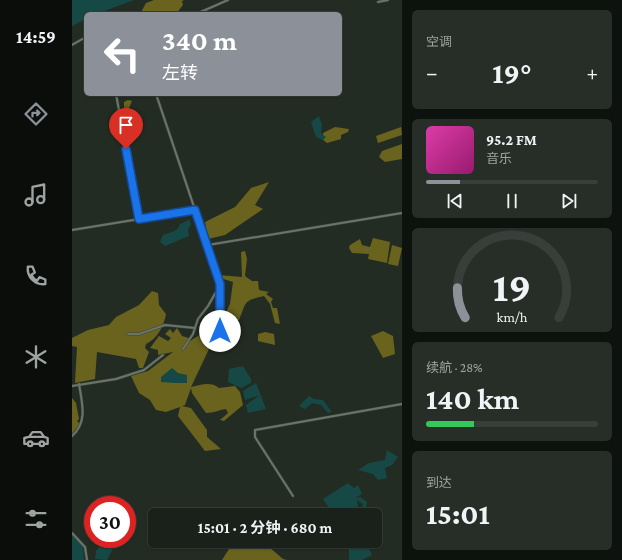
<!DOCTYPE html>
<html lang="zh">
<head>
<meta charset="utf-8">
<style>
  :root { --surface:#1a211a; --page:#272e27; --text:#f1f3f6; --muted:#9fa3a2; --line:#383e39; --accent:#8c9099 }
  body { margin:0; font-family:"Crimson Pro","Noto Sans SC",serif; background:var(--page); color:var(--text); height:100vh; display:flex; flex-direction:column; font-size:15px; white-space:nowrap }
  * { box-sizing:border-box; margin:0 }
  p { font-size:13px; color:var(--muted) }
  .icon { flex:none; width:22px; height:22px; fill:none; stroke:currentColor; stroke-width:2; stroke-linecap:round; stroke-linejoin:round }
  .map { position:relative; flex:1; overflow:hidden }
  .side { display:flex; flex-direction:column; gap:10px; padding:10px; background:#0e120e; width:220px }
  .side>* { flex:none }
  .hud { position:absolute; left:12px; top:12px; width:258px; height:84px; border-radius:6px; box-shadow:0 1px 3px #0004,0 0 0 1px var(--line); background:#8c9099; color:#fff; overflow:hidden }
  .speed { position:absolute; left:12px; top:496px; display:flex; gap:8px; font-size:20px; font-weight:700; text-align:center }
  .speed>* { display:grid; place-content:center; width:52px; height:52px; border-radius:50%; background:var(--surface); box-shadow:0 1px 3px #0004,0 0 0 1px var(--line); line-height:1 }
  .speed .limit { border:6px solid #d22; background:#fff; color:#111 }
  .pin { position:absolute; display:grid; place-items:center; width:34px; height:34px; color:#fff; margin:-41px -17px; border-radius:50% 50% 50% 0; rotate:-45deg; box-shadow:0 0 4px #0007 }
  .pin .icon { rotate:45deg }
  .me { position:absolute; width:44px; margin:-22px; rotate:0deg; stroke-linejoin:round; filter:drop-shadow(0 0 3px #0008) }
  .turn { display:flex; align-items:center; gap:14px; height:84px; padding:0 12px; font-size:18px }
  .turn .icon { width:52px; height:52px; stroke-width:2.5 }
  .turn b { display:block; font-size:28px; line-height:34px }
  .big { font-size:30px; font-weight:700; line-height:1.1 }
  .side .tile { flex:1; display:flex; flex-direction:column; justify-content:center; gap:6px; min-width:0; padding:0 14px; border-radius:6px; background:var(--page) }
  .side .dial { align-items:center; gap:0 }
  .dial svg { height:104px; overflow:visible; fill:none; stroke:var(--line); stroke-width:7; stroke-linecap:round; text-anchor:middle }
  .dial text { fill:var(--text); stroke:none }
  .song { display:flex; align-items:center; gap:12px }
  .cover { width:48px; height:48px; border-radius:6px; background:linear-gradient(135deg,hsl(320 70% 55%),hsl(320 70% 35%)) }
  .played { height:4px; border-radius:2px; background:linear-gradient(90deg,var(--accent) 20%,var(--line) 20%) }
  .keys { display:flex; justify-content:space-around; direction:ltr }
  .heat { display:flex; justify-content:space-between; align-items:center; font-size:22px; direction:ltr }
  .charge { height:6px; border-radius:3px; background:linear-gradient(90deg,#34c759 28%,var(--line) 0) }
  .trip { position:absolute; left:76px; top:508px; width:234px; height:40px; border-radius:6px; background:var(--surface); box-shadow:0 1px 3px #0004,0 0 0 1px var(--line); font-weight:700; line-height:40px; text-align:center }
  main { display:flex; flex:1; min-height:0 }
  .dock { display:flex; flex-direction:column; width:72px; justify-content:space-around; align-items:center; background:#0a0d0a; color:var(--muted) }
  .dock .icon { width:28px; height:28px }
  .dock .current { color:var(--accent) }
  .dock b { font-size:18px; color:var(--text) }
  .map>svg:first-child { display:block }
  .forest { fill:#69631e }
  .water { fill:#164945 }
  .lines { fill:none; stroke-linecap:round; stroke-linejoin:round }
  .minor-casing { stroke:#3e463f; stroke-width:3 }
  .minor { stroke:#69746a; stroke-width:2 }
  .route-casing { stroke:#114b97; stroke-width:10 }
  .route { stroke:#1a73e8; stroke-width:7 }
</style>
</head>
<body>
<main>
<nav class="dock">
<b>14:59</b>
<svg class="icon current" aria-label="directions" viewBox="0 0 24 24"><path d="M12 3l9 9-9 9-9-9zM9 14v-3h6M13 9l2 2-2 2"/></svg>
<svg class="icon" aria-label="music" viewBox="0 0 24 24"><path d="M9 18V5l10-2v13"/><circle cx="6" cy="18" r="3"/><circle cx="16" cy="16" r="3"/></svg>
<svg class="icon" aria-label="phone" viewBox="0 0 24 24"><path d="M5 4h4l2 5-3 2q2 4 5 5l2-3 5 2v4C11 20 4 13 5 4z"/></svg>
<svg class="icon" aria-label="climate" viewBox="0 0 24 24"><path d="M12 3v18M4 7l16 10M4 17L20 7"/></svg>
<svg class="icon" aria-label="car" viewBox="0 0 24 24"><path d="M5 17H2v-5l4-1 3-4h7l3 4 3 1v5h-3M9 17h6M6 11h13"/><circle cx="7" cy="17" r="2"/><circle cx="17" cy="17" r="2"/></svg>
<svg class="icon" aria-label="filters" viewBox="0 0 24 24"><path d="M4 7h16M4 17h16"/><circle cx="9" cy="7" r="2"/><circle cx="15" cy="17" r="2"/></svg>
</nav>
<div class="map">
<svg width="330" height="560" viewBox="0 0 330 560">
  <rect width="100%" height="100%" fill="#232c23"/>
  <g class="forest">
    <polygon points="82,0 112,0 110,1 111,5 104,14 68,14 74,3"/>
    <polygon points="56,100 60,101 57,108 58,113 67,117 67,122 58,124 48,117 52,113 52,102"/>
    <polygon points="263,127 277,129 276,132 269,135 269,139 255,143 251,140 251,133"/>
    <polygon points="329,127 330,135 306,143 304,136"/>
    <polygon points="330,144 330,159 313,162 307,157 310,151"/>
    <polygon points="197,182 183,205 191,209 153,235 136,239 133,222 163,207 179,188"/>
    <polygon points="301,238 318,242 315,263 296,259 297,254 280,253 277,248 278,245 288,239 290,245 298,247"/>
    <polygon points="320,245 330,248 326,266 316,264"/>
    <path d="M173 251 175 259 173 276 180 281H186L187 290 197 292 194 294 201 299 199 302 201 308H205L208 324 203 323 198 304 192 296C170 301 175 302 167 320H160V329L163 340 167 341 153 343 148 331 149 312 153 314 158 304 161 282 148 278 147 275 170 277 169 252Z"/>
    <path d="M80 291 86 293 87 305 94 314C92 326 85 339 74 344L73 348 77 352 71 368H67L64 359 25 352 23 379 3 383 5 347 0 346V338L16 330 37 325 44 317 67 305Z"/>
    <path d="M105 328 110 336 117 338 115 343 135 330 137 349 119 387C129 385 138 381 147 388L163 386 168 392 171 405 152 421 148 420 156 413 154 409C146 410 142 413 134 413L120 393 119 388 113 405 110 406 119 408 135 430V437L149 449 133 451 106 416 108 407 94 412 84 410 78 400 67 393 59 376 76 371 101 352 86 355V350L78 348 87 336 96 341 99 338 93 334 98 329 101 333Z"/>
    <polygon points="311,331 321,336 323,354 311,358 299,336"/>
    <polygon points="193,332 202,334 203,345 186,341 186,334"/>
    <polygon points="0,398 4,403 7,419 5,421 8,424 0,434"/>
    <polygon points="162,541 190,541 211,559 215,560 150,560"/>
  </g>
  <g class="water">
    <polygon points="0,0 62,0 24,14 14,14 14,19 0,26"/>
    <polygon points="247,116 250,125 249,133 254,137 251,140 244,137 239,122"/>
    <polygon points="117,219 119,224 116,230 117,236 93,246 88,242 91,235 103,231 104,229 105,230 108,224 115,221"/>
    <polygon points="171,366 179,379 179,383 169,388 156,382 157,369"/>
    <path d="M100 368 106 373 115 375V383C106 383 99 383 89 382V377Z"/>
    <polygon points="184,383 194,409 176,413 174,405 188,395 173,400 171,391"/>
    <polygon points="237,396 242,399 251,400 260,412 256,413 249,405 240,403 233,409 227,406"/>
    <polygon points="315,450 326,457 320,465 313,468 315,478 306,480 301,474 286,470 297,463 313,460"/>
    <polygon points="276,483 282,488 286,485 290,494 283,498 288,497 295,502 294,507 290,508 291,504 285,500 286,507 276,514 282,515 262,515 251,499"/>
    <polygon points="0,534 11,545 12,560 0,560"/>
    <polygon points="277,541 284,541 289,547 296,546 300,555 290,560 277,560"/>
    <polygon points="40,545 41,548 35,560 23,559 24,551 28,546"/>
  </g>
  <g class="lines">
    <g class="minor-casing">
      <g id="minor">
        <polyline points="306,2 316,0"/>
        <polyline points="124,14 156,0"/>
        <polyline points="0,45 14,37"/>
        <polyline points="44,94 67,219"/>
        <polyline points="84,94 148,284 148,333 152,346"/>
        <polyline points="0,230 123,210"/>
        <polyline points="136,245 330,213"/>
        <polyline points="56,334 67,334 93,325 123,328"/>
        <polyline points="111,349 121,334 126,319 136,306 148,285"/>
        <polyline points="0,386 44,379 72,370 91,355"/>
        <path d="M0 436C16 422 10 403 7 384"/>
        <polyline points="221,496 183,437 183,430 330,404"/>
        <polyline points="0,533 13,547 15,560"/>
      </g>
    </g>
    <use href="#minor" class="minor"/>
  </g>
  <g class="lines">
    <g class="route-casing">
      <polyline id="route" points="54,149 67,219 123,210 148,284 148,331"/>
    </g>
    <use href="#route" class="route"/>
  </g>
</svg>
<div class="speed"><div class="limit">30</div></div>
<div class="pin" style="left:54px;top:149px;background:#d93025"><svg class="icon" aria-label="arrive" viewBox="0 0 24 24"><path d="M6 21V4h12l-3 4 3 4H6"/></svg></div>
<svg class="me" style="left:148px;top:331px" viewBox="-20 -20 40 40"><circle r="19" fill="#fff"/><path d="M0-13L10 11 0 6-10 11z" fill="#1a73e8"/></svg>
<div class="trip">15:01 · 2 分钟 · 680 m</div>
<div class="hud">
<div class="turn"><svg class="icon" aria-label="left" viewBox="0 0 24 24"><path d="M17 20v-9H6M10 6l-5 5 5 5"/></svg><div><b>340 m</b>左转</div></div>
</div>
</div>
<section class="side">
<div class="tile"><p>空调</p>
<div class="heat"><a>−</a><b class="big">19°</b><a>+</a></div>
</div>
<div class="tile">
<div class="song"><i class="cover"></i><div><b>95.2 FM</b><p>音乐</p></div></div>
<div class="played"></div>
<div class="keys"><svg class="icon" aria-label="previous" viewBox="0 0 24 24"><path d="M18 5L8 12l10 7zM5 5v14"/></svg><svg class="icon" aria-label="pause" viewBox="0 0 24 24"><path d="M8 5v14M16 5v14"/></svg><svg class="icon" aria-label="next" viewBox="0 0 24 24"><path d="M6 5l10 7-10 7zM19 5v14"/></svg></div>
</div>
<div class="tile dial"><svg viewBox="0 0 100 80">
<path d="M14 69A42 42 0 1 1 86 69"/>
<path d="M14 69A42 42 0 0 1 8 46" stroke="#8c9099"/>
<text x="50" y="56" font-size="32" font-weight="700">19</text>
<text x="50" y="72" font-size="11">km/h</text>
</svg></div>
<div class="tile"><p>续航 · 28%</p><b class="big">140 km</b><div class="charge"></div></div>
<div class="tile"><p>到达</p><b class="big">15:01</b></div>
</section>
</main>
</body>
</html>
